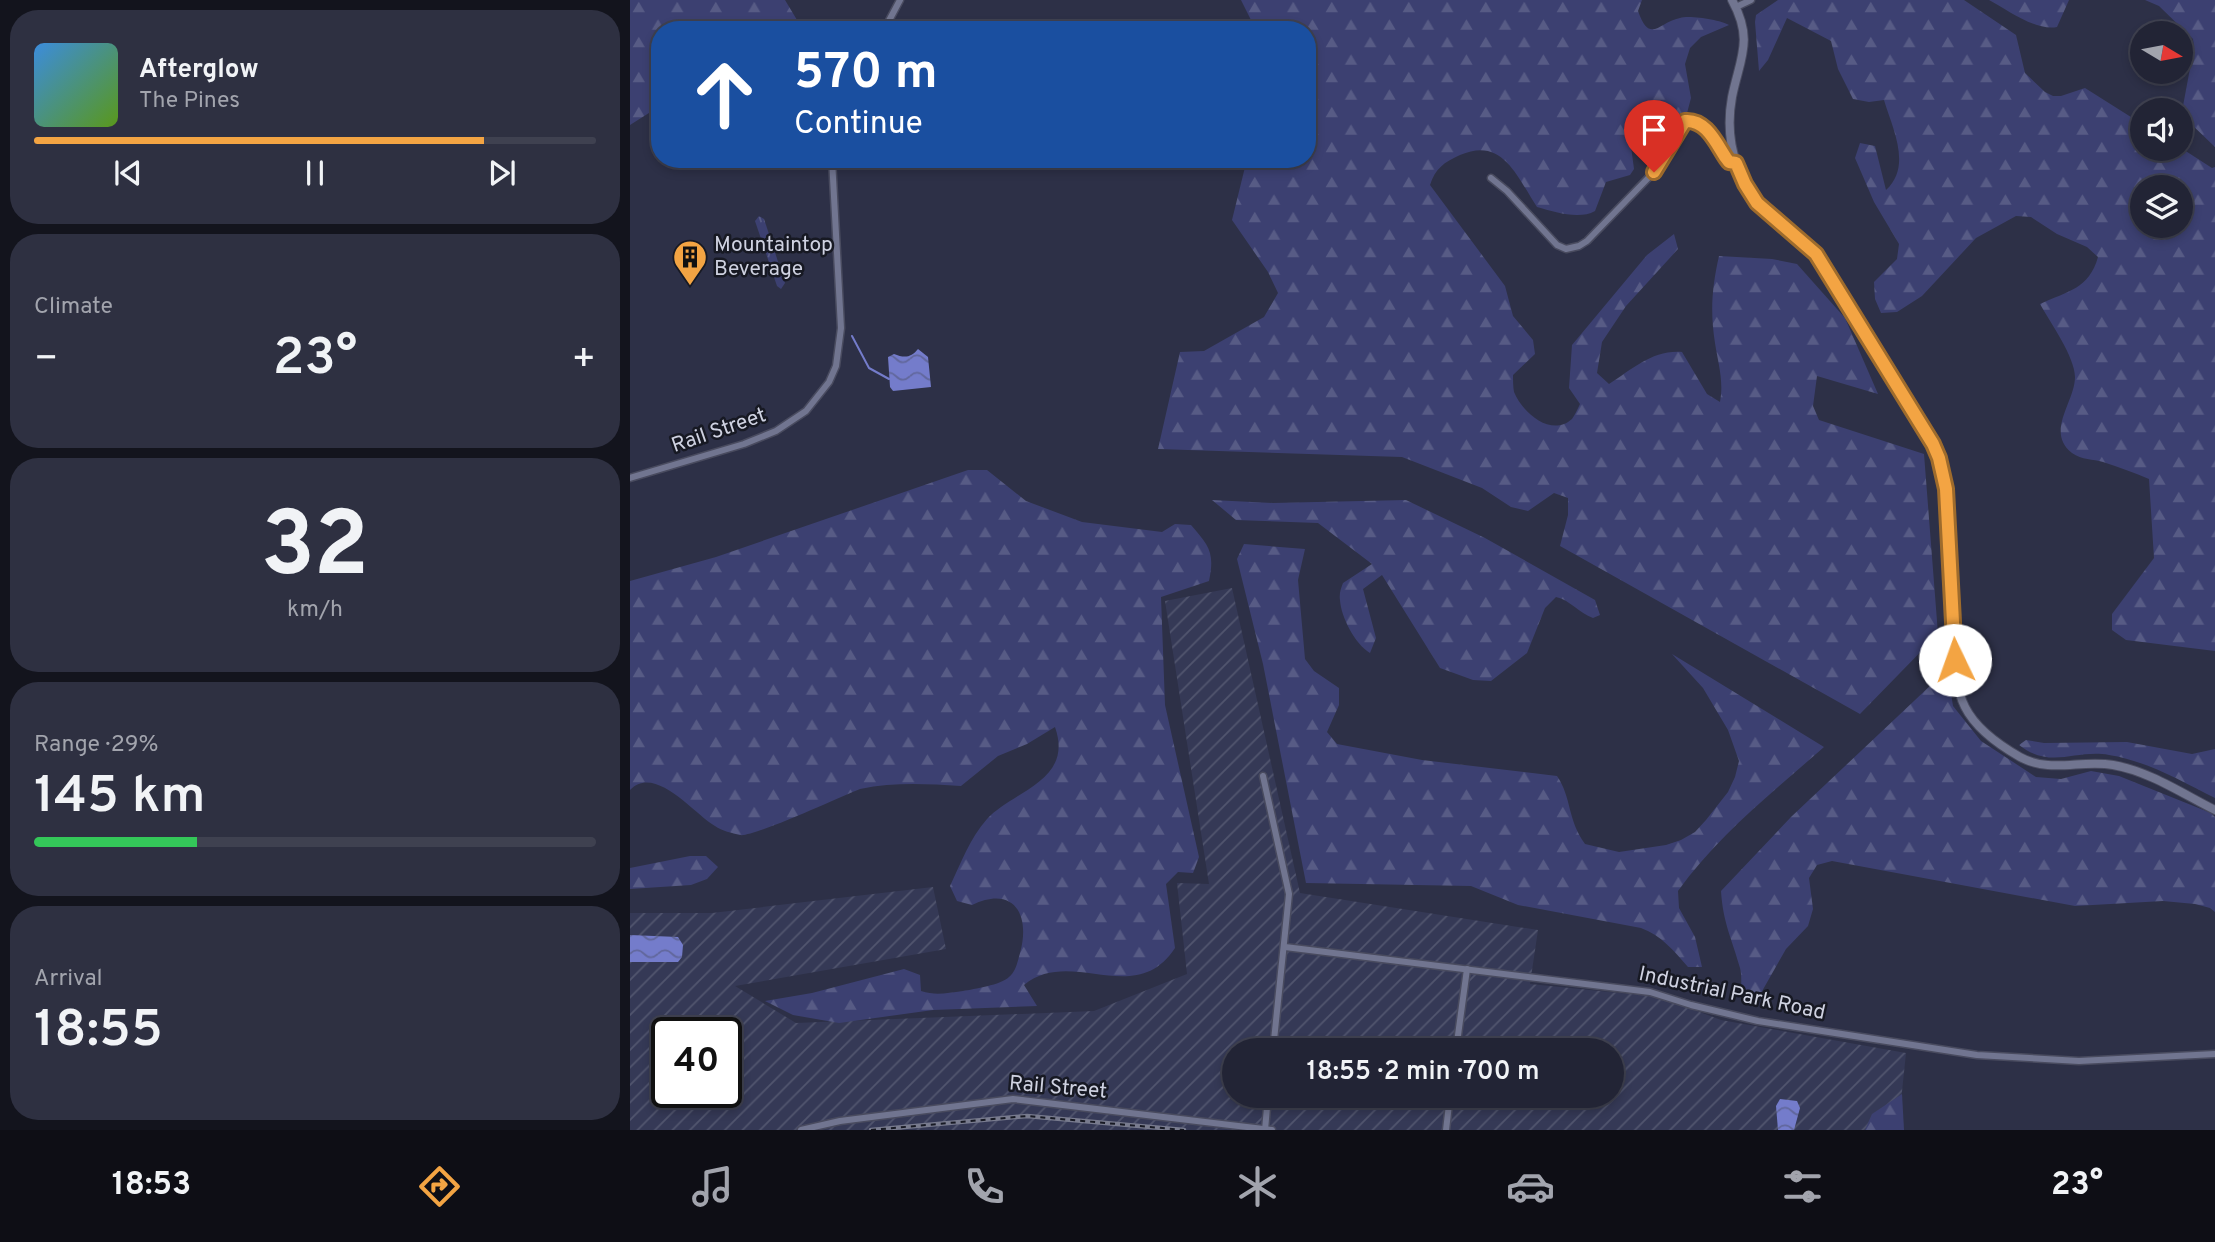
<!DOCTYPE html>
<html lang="en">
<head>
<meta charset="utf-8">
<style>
  :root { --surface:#222435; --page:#2e3041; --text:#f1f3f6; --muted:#a2a4ad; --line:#3f4150; --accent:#f3a443 }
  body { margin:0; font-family:Overpass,sans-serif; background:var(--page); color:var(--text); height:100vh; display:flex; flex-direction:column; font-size:26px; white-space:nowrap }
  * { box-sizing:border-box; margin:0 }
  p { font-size:23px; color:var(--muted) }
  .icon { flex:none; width:38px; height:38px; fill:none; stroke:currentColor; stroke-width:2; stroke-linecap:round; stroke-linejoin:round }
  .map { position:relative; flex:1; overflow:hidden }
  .details { display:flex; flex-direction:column; gap:10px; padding:10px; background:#13141d; width:630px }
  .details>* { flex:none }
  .guide { position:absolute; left:21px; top:21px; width:665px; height:147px; border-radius:28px; box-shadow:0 4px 10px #0003,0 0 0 2px var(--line); background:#1a4fa0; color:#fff; overflow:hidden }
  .needle { width:46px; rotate:100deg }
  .fabs { position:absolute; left:1500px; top:21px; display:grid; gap:14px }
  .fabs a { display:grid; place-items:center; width:63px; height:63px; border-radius:50%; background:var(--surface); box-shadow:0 4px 10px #0003,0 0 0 2px var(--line); font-size:35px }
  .speed { position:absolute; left:21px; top:1017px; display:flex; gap:14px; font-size:35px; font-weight:700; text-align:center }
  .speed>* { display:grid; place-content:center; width:91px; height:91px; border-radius:50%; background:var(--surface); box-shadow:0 4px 10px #0003,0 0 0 2px var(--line); line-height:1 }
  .speed .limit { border:4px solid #111; border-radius:10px; background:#fff; color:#111 }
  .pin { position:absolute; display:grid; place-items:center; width:60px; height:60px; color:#fff; margin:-72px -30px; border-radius:50% 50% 50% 0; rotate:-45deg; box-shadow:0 0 7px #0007 }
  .pin .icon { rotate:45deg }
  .me { position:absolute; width:77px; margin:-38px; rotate:357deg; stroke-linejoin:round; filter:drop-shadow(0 0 5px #0008) }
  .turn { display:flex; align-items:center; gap:24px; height:147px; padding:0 28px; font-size:32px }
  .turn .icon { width:91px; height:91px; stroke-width:2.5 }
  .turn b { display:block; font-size:49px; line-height:60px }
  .big { font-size:52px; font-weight:600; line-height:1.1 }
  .details .tile { flex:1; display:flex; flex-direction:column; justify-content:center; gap:10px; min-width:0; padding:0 24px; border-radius:28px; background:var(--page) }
  .details .dial { align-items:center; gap:0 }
  .dial b { font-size:91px; line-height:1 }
  .song { display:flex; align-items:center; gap:21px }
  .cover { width:84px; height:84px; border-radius:10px; background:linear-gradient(135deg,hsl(210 70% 55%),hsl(90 70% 35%)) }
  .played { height:7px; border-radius:4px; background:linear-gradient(90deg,var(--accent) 80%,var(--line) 80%) }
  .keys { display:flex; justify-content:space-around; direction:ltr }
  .heat { display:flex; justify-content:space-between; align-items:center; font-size:38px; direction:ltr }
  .charge { height:10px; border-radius:5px; background:linear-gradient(90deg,#34c759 29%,var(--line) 0) }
  .trip { position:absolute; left:592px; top:1038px; width:402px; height:70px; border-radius:35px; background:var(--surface); box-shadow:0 4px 10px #0003,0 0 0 2px var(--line); font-weight:600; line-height:70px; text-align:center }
  .tab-bar { display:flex; height:112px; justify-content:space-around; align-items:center; background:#0e0e15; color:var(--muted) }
  .tab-bar .icon { width:49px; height:49px }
  .tab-bar .on { color:var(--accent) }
  .tab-bar b { font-size:32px; color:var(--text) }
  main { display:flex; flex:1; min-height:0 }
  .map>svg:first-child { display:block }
  .industrial { fill:url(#industrial-furrows); fill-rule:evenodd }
  .grass { fill:url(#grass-tufts) }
  .forest { fill:url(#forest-firs); fill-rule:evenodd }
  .water { fill:url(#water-waves) }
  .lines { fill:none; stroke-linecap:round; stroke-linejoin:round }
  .stream { stroke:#747ccb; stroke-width:2 }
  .minor-casing { stroke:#494b5f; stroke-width:9 }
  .tertiary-casing { stroke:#494b5f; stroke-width:10 }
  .minor { stroke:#717590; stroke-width:6 }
  .tertiary { stroke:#717590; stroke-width:8 }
  .rail-casing { stroke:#787b8e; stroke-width:4.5 }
  .rail { stroke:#171923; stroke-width:2; stroke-dasharray:5; stroke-linecap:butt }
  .route-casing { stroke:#9e6b2c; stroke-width:18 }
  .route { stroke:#f3a443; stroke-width:12 }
  .labels { text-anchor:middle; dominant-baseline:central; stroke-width:5; stroke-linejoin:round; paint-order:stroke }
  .poi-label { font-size:21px; fill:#cfd2e1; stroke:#171923; text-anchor:start }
  .street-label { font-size:21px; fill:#cfd2e1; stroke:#171923 }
</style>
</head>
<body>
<main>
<section class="details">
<div class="tile">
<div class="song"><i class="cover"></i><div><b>Afterglow</b><p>The Pines</p></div></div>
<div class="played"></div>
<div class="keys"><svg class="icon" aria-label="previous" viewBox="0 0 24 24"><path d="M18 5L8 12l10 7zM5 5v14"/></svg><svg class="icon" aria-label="pause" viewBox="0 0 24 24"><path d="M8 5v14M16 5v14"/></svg><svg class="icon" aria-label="next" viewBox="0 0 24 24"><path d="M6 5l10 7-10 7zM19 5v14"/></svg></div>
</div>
<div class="tile"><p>Climate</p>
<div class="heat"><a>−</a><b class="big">23°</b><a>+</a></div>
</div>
<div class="tile dial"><b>32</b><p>km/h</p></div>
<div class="tile"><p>Range · 29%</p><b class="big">145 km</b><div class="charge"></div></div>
<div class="tile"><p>Arrival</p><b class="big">18:55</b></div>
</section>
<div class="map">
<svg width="1585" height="1130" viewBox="0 0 1585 1130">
  <defs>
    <pattern id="industrial-furrows" width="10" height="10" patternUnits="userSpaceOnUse" patternTransform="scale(1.75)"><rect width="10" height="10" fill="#353956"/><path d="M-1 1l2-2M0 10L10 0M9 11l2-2" fill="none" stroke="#51556e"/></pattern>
    <pattern id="grass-tufts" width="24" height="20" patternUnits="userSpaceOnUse" patternTransform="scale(1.75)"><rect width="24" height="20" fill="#3c4071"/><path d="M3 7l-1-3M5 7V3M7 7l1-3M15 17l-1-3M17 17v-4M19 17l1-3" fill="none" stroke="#575b85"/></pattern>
    <pattern id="forest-firs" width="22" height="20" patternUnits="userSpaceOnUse" patternTransform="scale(1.75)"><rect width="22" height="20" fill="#3c4071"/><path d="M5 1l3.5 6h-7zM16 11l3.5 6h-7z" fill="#575b85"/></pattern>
    <pattern id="water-waves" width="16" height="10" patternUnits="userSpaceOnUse" patternTransform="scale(1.75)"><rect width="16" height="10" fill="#747ccb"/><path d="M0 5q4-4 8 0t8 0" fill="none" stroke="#61679c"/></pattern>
  </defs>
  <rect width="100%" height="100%" fill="#2d3047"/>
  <path class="industrial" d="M602 588 670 893 908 930 900 984 1030 997 1091 1020 1276 1053 1268 1130H0V913H82L303 887 316 949 105 986 166 1023 464 1011 557 974 547 883 579 884 535 601ZM37 1032H96V1092H37ZM604 1050H982V1096H604Z"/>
  <polygon class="grass" points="129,216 134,219 155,283 151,289 147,286 125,221"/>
  <g class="forest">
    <polygon points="0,0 155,0 167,20 151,30 30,30 30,106 0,125"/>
    <path d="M611 0H1012L1008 11C1020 45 1029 22 1050 18 1060 15 1090 20 1099 25L1071 37 1060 48 1055 64 1061 98 1057 113 1036 124 1033 131C1026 121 1017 116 1007 111L1000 116 998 124 1004 169 1000 175 976 182 965 211C949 220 925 212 907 207 887 177 873 136 830 155 814 162 805 169 800 185L875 286 883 316 903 340 905 354 883 375C883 380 883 387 884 392 892 412 921 438 942 419 945 415 948 408 950 404L939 388 942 345 1017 255 1044 234 1048 249 996 306 972 342 967 373 979 384C1003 369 1022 350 1052 352L1077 394 1090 402C1094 381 1088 363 1085 343 1080 311 1082 287 1089 256L1142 259 1167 264 1215 318 1248 394 1187 376 1183 406 1189 420 1294 454 1308 634 1230 714 930 546 938 515V498L924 493 898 511 881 507 852 488 772 457 528 449 550 352 574 351 634 317 648 293 638 272 602 220 617 159H677V30H626Z"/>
    <path d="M1148 0H1334L1386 35 1395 73 1415 92 1423 96H1431L1455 88 1512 124V149L1551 148 1582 168 1585 167V651L1496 640 1482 630V614L1524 558 1519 479C1505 473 1489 467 1473 462 1463 459 1452 460 1442 453 1415 432 1445 402 1445 377 1445 357 1420 322 1410 304 1438 291 1459 289 1468 257L1457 247 1427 234 1401 217 1386 216 1346 238 1292 296 1267 312 1251 313 1245 299 1244 282 1267 259 1269 244 1244 202 1225 158 1230 143 1245 146 1256 190C1282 166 1263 130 1254 100L1239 102 1223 99 1208 69 1201 41 1157 18 1138 60 1129 71 1125 22 1126 15ZM1512 187H1550V226H1512Z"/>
    <path d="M1359 0H1439L1427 27C1405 31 1378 10 1359 0Z"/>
    <polygon points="1515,0 1585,0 1585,147 1559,122 1553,106 1564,47 1563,39 1529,6"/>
    <path d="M338 470H357L396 501 452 522 532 532 545 524 561 525C579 546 585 552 579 581L531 597 535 705 569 857 563 873 548 872 536 884 545 948C505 1009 441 946 394 985L407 1006 303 1010 209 1023 163 1015 135 1001 182 993 274 969 290 975 291 991C306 996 317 993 333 991 344 989 371 985 379 977 386 972 388 960 390 953 401 914 383 885 342 905L327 901 320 886C331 863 340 838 357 819 384 790 444 781 425 727L397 744 368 756 331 786C296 784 264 782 230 789 212 796 122 838 110 835 102 833 92 831 85 826 63 813 25 764 0 790V581L86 557Z"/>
    <path d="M582 500 643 503 776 500 855 538 965 600 970 615 963 618C949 613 940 600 926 597L915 608 897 653 861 681 843 680 810 668 752 575 733 589 746 638 740 653C725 644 711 617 710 600 709 594 711 588 713 583L742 564 688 523 606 520Z"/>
    <path d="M614 544 675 549 668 580 675 659 684 671 709 688V705L697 732 707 744 792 760 927 776C942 798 937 819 955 844L989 852 1036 845 1051 840 1065 832 1076 820 1098 792 1105 777 1109 761 1098 730 1073 688 1042 654 1194 747C1143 792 1088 835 1048 891L1049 908 1065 937 1072 967H1058C1043 950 1032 936 1011 928L888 905 841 886 676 883 633 664 607 559Z"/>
    <path d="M1319 681 1323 706 1351 741 1406 777 1431 779 1461 771 1489 776 1581 813 1585 817V912L1580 908 1565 904 1533 901 1445 906 1202 861 1187 865 1179 878 1183 909 1178 926 1156 949 1131 993 1114 1001C1109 990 1113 979 1110 968 1102 939 1093 923 1091 891L1161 817 1302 684Z"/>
    <path d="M1396 740 1414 743 1497 742 1562 754 1585 749V798C1551 781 1517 761 1479 755 1445 749 1421 770 1389 745Z"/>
    <polygon points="60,856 76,856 88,867 77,879 61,885 0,889 0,868"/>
    <polygon points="1272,1094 1274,1130 1235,1130 1242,1114"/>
  </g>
  <g class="water">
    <path d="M288 349 298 357 301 387 263 391 260 387 258 357 264 354C274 358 281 358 288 349Z"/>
    <polygon points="0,935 48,937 53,945 52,957 48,962 0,962"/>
    <polygon points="1150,1099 1167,1101 1170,1108 1164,1130 1148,1130 1146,1106"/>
  </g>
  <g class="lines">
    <polyline class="stream" points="222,336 239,368 259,379"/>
    <g class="minor-casing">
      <g id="minor">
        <polyline points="1106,7 1121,0"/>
        <polyline points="254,30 270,0"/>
        <path d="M861 178 877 191 927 245 936 249 949 246 957 241 1024 172 1055 121C1076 119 1086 143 1096 158L1099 162 1106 163"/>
        <polyline points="0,478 114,444 146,431 176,411 199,382 206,366 211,328 202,159"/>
        <polyline points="633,776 659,894 643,1050"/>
        <polyline points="655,947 1020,992 1061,1005 1128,1021 1347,1055 1449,1061 1585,1054"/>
        <polyline points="826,1050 837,969"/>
        <polyline points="171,1130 210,1121 383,1099 642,1130"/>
        <polyline points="635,1130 638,1096"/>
        <polyline points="816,1130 820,1096"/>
      </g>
    </g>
    <g class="tertiary-casing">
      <path id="tertiary" d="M1102 0C1124 40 1110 58 1102 97 1098 119 1099 143 1107 165 1126 217 1157 218 1186 255 1199 271 1209 291 1221 309 1246 349 1271 390 1296 431 1316 465 1317 500 1319 538 1321 570 1322 602 1324 634 1325 658 1324 685 1335 707 1346 729 1369 745 1390 757 1421 774 1451 759 1483 765 1519 771 1553 794 1585 810"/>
    </g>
    <use href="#minor" class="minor"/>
    <use href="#tertiary" class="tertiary"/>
    <g class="rail-casing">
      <polyline id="rail" points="241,1130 397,1116 554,1130"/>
    </g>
    <use href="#rail" class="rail"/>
  </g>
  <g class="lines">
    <g class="route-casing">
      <path id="route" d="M1024 172 1055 121C1076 119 1086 143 1096 158L1099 162 1106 163 1115 184 1127 203 1186 254 1303 444 1309 458 1316 489 1325 660"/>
    </g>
    <use href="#route" class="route"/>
  </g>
  <defs>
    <g id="building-pin" transform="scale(1.75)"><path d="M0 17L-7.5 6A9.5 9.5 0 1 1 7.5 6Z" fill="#f3a443" stroke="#171923"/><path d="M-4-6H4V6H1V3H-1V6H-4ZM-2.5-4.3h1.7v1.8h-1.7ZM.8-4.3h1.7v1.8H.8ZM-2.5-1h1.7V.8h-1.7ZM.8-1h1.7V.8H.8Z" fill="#111"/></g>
  </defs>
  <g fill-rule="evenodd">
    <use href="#building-pin" x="60" y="257"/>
  </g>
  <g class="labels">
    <g class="poi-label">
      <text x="84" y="245">Mountaintop<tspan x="84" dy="24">Beverage</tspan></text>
    </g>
    <g class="street-label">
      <text transform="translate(89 431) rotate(-19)">Rail Street</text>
      <text transform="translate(1102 994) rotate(12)">Industrial Park Road</text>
      <text transform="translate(428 1088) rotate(5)">Rail Street</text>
    </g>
  </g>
</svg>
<div class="fabs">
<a><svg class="needle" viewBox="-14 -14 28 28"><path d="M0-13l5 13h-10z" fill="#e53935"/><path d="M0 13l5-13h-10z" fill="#a2a4ad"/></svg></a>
<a><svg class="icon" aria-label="sound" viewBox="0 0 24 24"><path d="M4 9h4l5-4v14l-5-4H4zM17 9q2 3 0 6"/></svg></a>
<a><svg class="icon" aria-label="layers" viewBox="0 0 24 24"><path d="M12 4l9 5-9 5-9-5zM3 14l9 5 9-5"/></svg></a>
</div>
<div class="speed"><div class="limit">40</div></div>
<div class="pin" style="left:1024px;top:172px;background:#d93025"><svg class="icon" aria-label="arrive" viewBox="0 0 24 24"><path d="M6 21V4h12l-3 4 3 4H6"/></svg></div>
<svg class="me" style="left:1325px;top:660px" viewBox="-20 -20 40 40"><circle r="19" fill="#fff"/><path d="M0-13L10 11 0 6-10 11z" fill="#f3a443"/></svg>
<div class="trip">18:55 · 2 min · 700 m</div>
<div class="guide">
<div class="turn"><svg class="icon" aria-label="ahead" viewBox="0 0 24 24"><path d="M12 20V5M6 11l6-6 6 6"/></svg><div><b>570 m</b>Continue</div></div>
</div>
</div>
</main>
<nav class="tab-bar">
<b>18:53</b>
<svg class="icon on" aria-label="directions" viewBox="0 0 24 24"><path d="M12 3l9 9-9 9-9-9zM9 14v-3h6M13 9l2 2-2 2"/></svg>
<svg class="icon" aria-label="music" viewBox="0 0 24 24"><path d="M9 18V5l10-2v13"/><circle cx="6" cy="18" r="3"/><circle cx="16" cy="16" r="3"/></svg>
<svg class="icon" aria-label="phone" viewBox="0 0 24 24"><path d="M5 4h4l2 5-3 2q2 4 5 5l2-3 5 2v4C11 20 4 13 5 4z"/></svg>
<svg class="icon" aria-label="climate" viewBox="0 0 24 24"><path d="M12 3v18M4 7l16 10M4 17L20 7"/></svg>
<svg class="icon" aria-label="car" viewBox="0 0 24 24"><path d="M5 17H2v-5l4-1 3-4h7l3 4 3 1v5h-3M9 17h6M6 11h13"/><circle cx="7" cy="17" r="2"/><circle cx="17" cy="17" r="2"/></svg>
<svg class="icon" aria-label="filters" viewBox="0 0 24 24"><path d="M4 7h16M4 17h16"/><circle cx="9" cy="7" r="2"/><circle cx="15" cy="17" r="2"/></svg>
<b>23°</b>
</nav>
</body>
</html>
